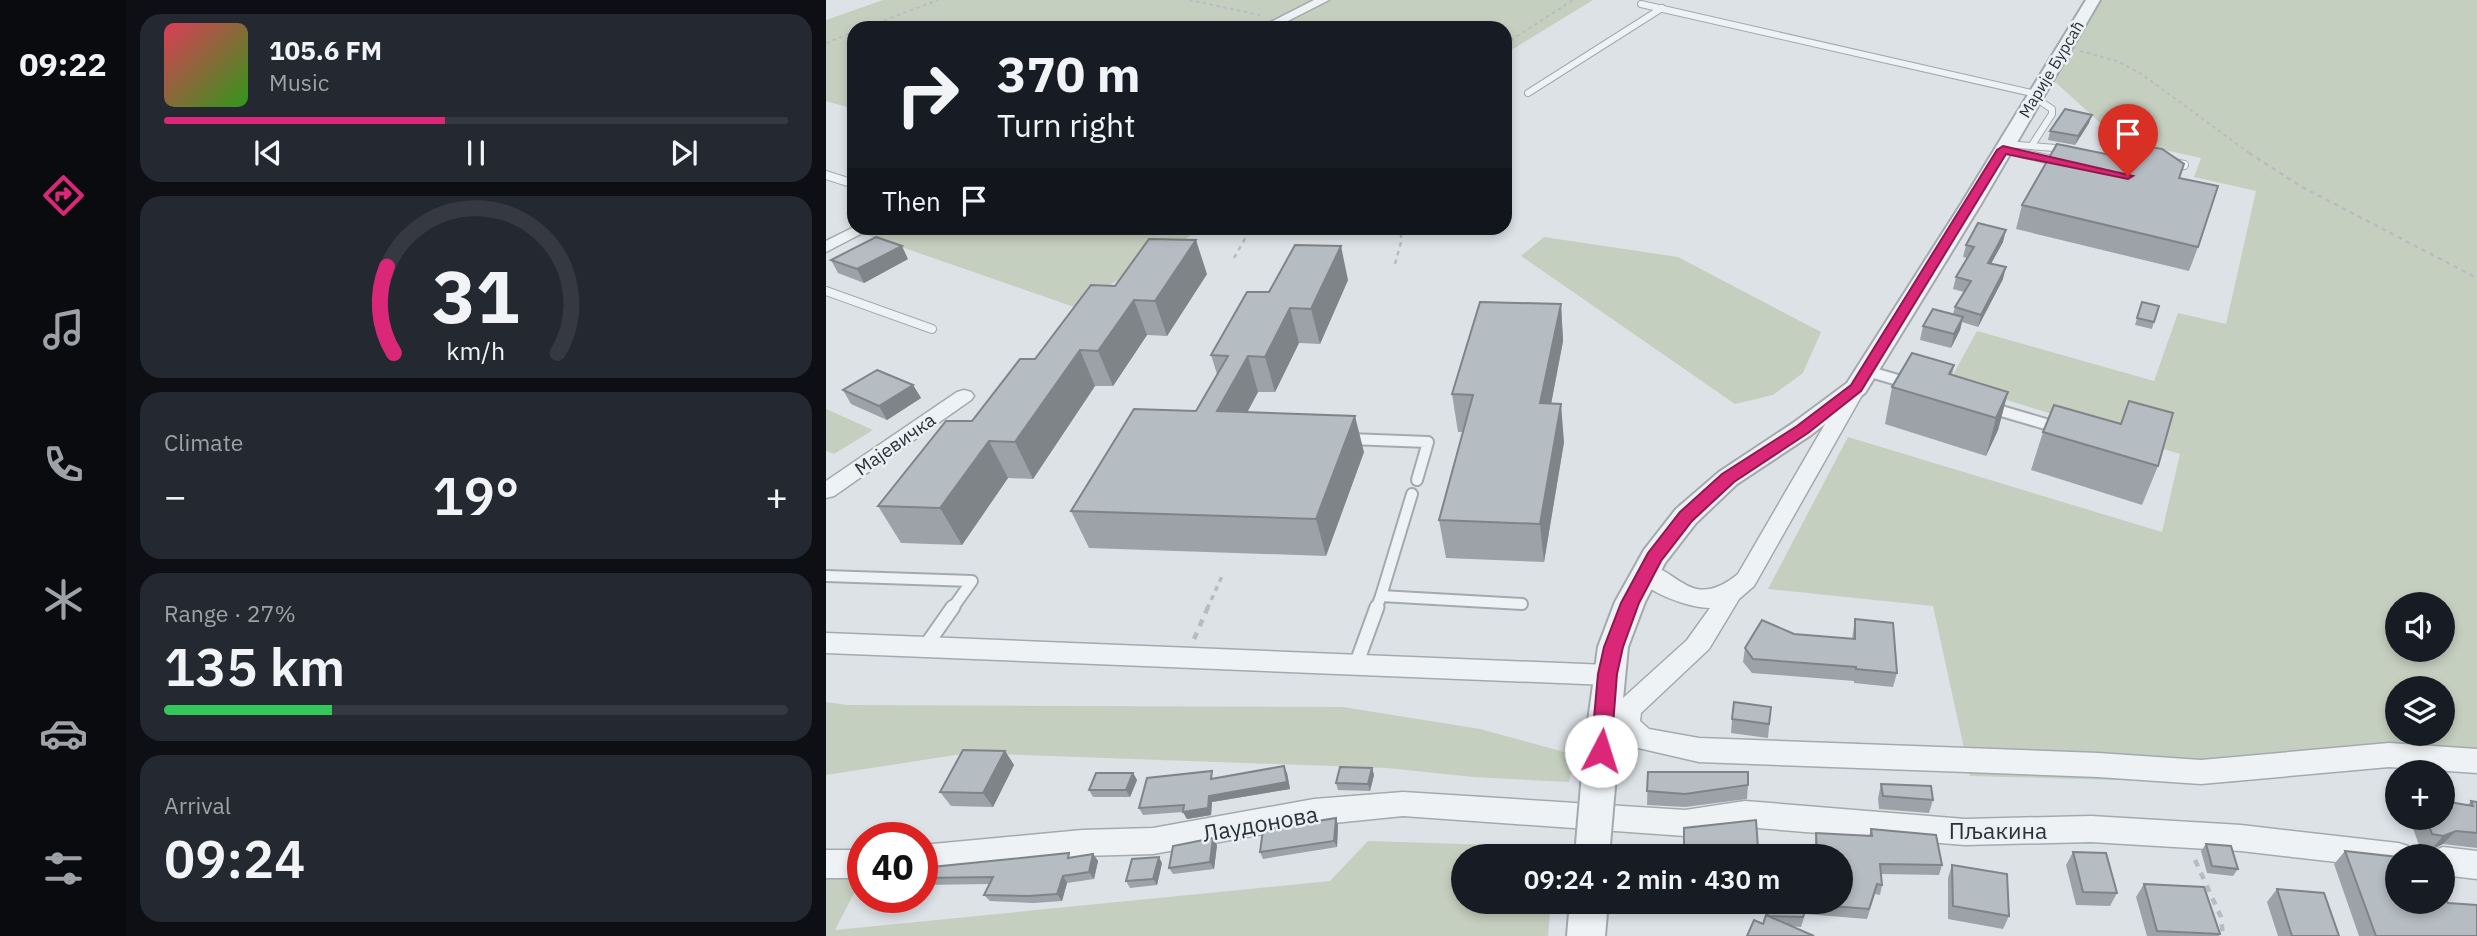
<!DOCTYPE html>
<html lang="en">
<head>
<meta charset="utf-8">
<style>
  :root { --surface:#171b24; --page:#242831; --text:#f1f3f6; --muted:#9ea1a6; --line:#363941; --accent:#db2777 }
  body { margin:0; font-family:"IBM Plex Sans",sans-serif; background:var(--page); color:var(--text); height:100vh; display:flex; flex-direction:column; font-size:26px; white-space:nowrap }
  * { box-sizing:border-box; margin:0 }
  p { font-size:23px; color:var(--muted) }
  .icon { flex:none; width:38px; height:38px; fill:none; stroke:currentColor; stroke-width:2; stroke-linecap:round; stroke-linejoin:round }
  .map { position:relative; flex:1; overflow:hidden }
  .side { display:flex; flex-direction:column; gap:14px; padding:14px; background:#0d0f14; width:700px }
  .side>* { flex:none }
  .hud { position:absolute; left:21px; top:21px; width:665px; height:214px; border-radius:21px; box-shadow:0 4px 10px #0003; background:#171b24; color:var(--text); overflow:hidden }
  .fabs { position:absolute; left:1559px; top:592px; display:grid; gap:14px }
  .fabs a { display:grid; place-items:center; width:70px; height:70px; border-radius:50%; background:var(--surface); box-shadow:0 4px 10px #0003; font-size:35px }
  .speed { position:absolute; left:21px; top:822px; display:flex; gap:14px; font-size:35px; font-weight:700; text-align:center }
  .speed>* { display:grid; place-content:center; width:91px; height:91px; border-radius:50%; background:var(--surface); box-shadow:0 4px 10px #0003; line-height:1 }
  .speed .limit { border:10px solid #d22; background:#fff; color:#111 }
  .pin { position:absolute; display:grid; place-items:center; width:60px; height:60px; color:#fff; margin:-72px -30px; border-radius:50% 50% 50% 0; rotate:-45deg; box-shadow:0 0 7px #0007 }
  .pin .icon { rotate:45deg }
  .me { position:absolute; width:77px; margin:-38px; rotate:5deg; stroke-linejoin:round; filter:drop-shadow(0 0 5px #0008) }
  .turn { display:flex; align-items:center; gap:24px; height:147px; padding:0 35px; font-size:32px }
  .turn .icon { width:91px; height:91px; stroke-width:2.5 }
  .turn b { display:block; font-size:49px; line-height:60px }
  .then { display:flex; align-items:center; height:66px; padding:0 35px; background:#0003; gap:14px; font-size:26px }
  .big { font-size:52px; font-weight:600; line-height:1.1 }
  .side .tile { flex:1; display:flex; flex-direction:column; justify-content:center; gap:10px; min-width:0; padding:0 24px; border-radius:21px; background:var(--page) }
  .side .dial { align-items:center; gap:0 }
  .dial svg { height:182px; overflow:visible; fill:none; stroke:var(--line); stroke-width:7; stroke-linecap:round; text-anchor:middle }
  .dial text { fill:var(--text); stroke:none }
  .song { display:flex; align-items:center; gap:21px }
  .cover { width:84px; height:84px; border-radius:10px; background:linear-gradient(135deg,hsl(350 70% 55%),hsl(110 70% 35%)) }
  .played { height:7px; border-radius:4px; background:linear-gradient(90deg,var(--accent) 45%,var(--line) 45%) }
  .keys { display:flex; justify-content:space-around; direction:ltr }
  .heat { display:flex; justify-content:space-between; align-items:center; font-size:38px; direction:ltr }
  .charge { height:10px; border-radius:5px; background:linear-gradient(90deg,#34c759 27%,var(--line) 0) }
  .trip { position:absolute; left:625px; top:844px; width:402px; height:70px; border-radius:35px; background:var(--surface); box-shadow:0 4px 10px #0003; font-weight:600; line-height:70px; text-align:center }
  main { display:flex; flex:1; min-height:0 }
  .tab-bar { display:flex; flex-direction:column; width:126px; justify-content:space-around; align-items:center; background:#090b0e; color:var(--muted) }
  .tab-bar .icon { width:49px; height:49px }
  .tab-bar .current { color:var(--accent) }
  .tab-bar b { font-size:32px; color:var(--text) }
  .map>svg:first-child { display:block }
  .green { fill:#c5cfbf; fill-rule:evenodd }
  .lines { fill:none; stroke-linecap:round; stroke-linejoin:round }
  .service-far3-casing { stroke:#a3aaaf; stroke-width:8 }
  .service-far2-casing { stroke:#a3aaaf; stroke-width:10 }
  .service-far1-casing { stroke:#a3aaaf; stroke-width:14 }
  .service-casing { stroke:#a3aaaf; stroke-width:17 }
  .minor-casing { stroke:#a3aaaf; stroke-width:3 }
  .tertiary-casing { stroke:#a3aaaf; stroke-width:4 }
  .path-far3 { stroke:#b7bcc0; stroke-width:2; stroke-dasharray:3.5 3.5; stroke-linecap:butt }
  .path-far2 { stroke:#b7bcc0; stroke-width:2.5; stroke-dasharray:4.5 4.5; stroke-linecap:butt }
  .path-far1 { stroke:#b7bcc0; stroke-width:3.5; stroke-dasharray:5 5; stroke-linecap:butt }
  .path { stroke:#b7bcc0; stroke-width:4.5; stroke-dasharray:7 7; stroke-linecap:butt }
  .service-far3 { stroke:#eff2f4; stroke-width:6 }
  .service-far2 { stroke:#eff2f4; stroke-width:8 }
  .service-far1 { stroke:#eff2f4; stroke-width:10 }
  .service { stroke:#eff2f4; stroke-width:13 }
  .minor { fill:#eff2f4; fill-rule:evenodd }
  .tertiary { fill:#eff2f4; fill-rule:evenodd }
  .tertiary-bridge-casing { stroke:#a3aaaf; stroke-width:38; stroke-linecap:butt }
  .tertiary-bridge { stroke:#eff2f4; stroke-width:34 }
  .wall { fill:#9ca2a7 }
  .shaded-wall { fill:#7f8488 }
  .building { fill:#b5bcc2; stroke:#7f8488; stroke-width:2 }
  .route { fill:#db2777; stroke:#8e194d; stroke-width:2 }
  .labels { text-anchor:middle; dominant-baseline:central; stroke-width:5; stroke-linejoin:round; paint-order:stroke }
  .far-street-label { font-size:16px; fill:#28323b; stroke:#ecf0f3 }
  .street-label { font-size:19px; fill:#28323b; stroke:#ecf0f3 }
  .near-street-label { font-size:23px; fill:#28323b; stroke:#ecf0f3 }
</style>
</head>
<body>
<main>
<nav class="tab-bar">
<b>09:22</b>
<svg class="icon current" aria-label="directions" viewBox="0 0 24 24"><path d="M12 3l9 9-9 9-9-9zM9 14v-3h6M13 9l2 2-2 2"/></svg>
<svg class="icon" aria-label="music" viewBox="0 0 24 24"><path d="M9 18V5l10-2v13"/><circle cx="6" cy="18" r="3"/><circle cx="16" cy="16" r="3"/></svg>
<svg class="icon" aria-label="phone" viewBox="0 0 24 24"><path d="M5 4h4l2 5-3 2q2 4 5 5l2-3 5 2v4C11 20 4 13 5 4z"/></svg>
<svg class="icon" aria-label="climate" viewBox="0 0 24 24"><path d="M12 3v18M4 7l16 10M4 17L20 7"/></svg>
<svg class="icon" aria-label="car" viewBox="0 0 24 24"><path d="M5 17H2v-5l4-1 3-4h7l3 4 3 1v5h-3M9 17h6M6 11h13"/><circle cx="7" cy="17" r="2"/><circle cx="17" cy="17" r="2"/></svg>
<svg class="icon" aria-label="filters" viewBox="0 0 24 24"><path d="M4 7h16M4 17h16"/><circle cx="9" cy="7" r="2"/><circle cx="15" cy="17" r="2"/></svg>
</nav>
<section class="side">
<div class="tile">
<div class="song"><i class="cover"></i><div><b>105.6 FM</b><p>Music</p></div></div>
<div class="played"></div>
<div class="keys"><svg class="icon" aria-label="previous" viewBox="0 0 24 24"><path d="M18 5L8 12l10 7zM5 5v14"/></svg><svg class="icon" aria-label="pause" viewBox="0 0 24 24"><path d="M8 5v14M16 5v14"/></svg><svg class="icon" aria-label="next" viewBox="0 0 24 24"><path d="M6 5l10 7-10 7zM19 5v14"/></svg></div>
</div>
<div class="tile dial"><svg viewBox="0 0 100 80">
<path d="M14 69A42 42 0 1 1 86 69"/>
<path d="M14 69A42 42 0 0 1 11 31" stroke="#db2777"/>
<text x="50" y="56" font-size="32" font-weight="700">31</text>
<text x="50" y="72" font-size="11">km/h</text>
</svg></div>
<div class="tile"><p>Climate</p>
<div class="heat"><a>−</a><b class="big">19°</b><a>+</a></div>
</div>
<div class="tile"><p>Range · 27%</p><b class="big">135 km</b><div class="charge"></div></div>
<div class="tile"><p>Arrival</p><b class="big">09:24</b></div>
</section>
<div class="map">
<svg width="1651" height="936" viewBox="0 0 1651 936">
  <rect width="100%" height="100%" fill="#dde2e6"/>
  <g class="green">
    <polygon points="57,0 767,0 679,54 679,28 28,28 28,109 0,101 0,20"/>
    <path d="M1266 0H1651V765L1589 757 1406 783 1144 776 1107 606 942 589 1022 437 1336 532 1354 454 1123 382 1151 331 1328 381 1352 313 1400 324 1430 191 1368 177 1375 158 1293 140 1227 80ZM1572 604H1617V649H1572ZM1572 688H1617V733H1572Z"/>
    <polygon points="50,228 325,228 338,231 343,228 377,228 248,307 38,234"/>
    <polygon points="718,237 852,257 995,332 977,373 947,395 909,404 695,256"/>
    <polygon points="0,409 47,430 8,454 0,451"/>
    <polygon points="0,702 21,705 517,707 654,729 749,755 743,782 647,777 561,768 142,753 0,775"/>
    <polygon points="542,841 730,847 729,856 637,856 637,901 725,901 722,936 0,936 0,876 37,876 9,930 504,881"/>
  </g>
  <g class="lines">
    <g class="service-far3-casing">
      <g id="service-far3">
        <polyline points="815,4 1210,94"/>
        <polyline points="702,93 836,8"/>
        <polyline points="1180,144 1241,149"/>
        <polyline points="1206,145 1226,114 1226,109 1208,97"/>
        <polyline points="1177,150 1202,155"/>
      </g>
    </g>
    <g class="service-far2-casing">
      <g id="service-far2">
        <polyline points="1194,153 1235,162"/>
        <polyline points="1301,162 1303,157 1308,155 1358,165"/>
        <polyline points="0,175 28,184"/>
        <polyline points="0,291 106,329"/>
      </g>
    </g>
    <g class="service-far1-casing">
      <g id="service-far1">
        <polyline points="1041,371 1082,383"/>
        <polyline points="1165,408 1233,428"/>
        <polyline points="523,439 602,442 591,480"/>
        <polyline points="0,576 146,581 126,609"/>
        <polyline points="555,596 586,494"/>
        <polyline points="550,609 555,596 696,604"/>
      </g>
    </g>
    <g class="service-casing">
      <g id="service">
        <polyline points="99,647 127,607"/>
        <polyline points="531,662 551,607"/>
      </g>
    </g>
    <g class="minor-casing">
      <g id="minor">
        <polygon points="488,0 503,0 448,28 433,28"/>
        <polygon points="28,227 46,228 0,252 0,241"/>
        <path d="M1030 382 1037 384 1040 388 928 586 913 599 883 649 815 713 814 721 823 729 873 738 1272 753 1375 760 1563 743 1651 749V773L1563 767 1375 784 1272 777 873 762 808 747 796 739 788 722V714L797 698 861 640 884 608C864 608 818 592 807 573L811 567C848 556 860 617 912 574L1020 388 1023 384Z"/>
        <polygon points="138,390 145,392 148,396 145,400 8,496 0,498 0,481 131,392"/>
        <polygon points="0,633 782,665 791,668 795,675 791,682 782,685 0,653"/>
        <polygon points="577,792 859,810 919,801 1139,819 1265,816 1415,825 1572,843 1582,846 1586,856 1572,856 1572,869 1415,851 1265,842 1139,845 919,827 859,836 577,816 488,825 327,854 256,856 96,873 96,845 256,830 327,828 488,799"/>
        <polygon points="1617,847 1651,851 1651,879 1617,875 1617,856 1605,856 1607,851"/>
        <rect x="0" y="850" width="37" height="28"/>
      </g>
    </g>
    <g class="tertiary-casing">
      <g id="tertiary">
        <polygon points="1260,0 1274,0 1155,204 1039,393 985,435 911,484 870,523 839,563 819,602 802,647 792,751 787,761 775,765 763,761 758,751 772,647 789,602 818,550 850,509 893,472 967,423 1021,383 1135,204"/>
        <polygon points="744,901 782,901 779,936 741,936"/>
      </g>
    </g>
    <g class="path-far3">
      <polyline points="363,0 434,15"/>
      <polyline points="38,28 112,0"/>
      <polyline points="0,43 28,32"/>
      <polyline points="679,44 747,0"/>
      <polyline points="1254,51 1291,61 1314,73 1426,155"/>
    </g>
    <g class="path-far2">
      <polyline points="1423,153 1476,187 1651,278"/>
      <polyline points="408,258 425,228"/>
      <polyline points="569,264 575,242 575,228"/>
    </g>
    <polyline class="path-far1" points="381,609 397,574"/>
    <g class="path">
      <polyline points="368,639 382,607"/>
      <polyline points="1369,860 1395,917 1397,936"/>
    </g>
    <use href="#service-far3" class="service-far3"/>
    <use href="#service-far2" class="service-far2"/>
    <use href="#service-far1" class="service-far1"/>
    <use href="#service" class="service"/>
    <use href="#minor" class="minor"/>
    <use href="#tertiary" class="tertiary"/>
    <g class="tertiary-bridge-casing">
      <polyline id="tertiary-bridge" points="766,856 775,751"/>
    </g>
    <use href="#tertiary-bridge" class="tertiary-bridge"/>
  </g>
  <g class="wall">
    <polygon points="1263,123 1249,145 1222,140 1224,131"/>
    <polygon points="1353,178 1372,247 1363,271 1190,229 1196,205"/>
    <polygon points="1177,242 1165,263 1177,279 1152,327 1136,322 1134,330 1125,348 1094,340 1097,326 1127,314 1129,307 1138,292 1127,289 1130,277 1141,258 1137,257 1140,245"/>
    <polygon points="82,259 38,283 12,273 5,260"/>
    <polygon points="381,274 341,336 321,335 287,386 269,386 207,479 182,478 136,545 75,543 52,506 146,421 209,359 289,286"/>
    <polygon points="522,280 494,344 473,343 449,392 432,392 421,412 538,452 500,556 263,548 245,511 370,411 391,374 385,355 443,292"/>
    <polygon points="1316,302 1328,322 1326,329 1309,325"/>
    <polygon points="735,304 737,341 725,404 738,442 718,562 620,558 613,520 637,432 632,432 626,394"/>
    <polygon points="1128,365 1126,375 1182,392 1172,430 1160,456 1059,424 1066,387"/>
    <polygon points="87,385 95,398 61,420 25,404 17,390"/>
    <polygon points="1217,432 1332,466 1316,505 1205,470"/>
    <polygon points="1029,619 1071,673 1067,687 1028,683 1028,681 926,673 917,662 919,648 968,634 1026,639"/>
    <polygon points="945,707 942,738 905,733 906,719"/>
    <polygon points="179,751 188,765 167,807 125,806 114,792"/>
    <polygon points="546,768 548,775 544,791 512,790 510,783"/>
    <polygon points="822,772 922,785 921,799 859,807 821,805"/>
    <polygon points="307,773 311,780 304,797 267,797 263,790"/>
    <polygon points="461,773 464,789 386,802 385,815 361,819 357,812 317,815 313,808 389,778"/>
    <polygon points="1055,784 1107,800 1103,813 1053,809 1052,798"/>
    <polygon points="1645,801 1651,802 1651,848 1617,844 1605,850 1594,848 1583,817 1617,817 1642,805"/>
    <polygon points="510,818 512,825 511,847 437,859 434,852"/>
    <polygon points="858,828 932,848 931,856 858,856"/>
    <polygon points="1045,829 1116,865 1113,875 1055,874 1056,885 1054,895 1049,894 1041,919 979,914 975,927 937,924 989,854 989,843 990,833 1043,836"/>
    <polygon points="1380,844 1412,869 1407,876 1381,873 1375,851"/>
    <polygon points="391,845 388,869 347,874 343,868"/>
    <polygon points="1519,851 1572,901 1622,903 1651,936 1533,936 1508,864"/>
    <polygon points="1247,852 1291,893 1284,906 1250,905 1240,865"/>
    <polygon points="267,854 272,861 268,879 241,883 236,901 208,903 164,901 158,895 164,884 96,885 96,868 247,858"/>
    <polygon points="336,863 331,885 304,888 300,881"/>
    <polygon points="1126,865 1183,916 1177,929 1122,919 1122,878"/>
    <polygon points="1318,884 1394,934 1393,936 1321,936 1310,897"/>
    <polygon points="1451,889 1513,936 1452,936 1441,902"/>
  </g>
  <g class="shaded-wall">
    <polygon points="1266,115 1263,123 1249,145 1252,136"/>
    <polygon points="1180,230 1177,242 1159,275 1162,263"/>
    <polygon points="370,240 381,274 341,336 329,301"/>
    <polygon points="76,246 82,259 38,283 31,269"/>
    <polygon points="515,246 522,280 494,344 485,309"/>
    <polygon points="1180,267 1177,279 1152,327 1155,315"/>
    <polygon points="308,300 321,335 287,386 272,351"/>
    <polygon points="735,304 737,341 718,441 714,403"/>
    <polygon points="464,308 473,343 449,392 439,357"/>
    <polygon points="1137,317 1134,330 1125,348 1128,334"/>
    <polygon points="254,350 269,386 207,479 189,442"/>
    <polygon points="422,356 432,392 403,447 391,411"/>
    <polygon points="87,385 95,398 61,420 53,406"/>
    <polygon points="1182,392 1172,430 1160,456 1170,418"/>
    <polygon points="735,404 738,442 718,562 714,524"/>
    <polygon points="529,416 538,452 500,556 490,519"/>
    <polygon points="163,441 182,478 136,545 114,508"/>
    <polygon points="179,751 188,765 167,807 157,793"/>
    <polygon points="458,766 461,773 464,789 386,802 385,815 361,819 357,812 383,796"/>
    <polygon points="546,768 548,775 544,791 542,784"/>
    <polygon points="307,773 311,780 304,797 300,790"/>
    <polygon points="510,818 512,825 511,847 508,841"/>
    <polygon points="1630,831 1617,844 1605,850 1617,836"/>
    <polygon points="387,838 391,845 388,869 384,862"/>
    <polygon points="267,854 272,861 268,879 263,872"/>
    <polygon points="333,857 336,863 331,885 327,879"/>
    <polygon points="237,876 241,883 236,901 231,894"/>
  </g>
  <g class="building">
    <polygon points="1239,109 1266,115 1252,136 1224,131"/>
    <polygon points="1231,144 1304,159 1316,157 1324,147 1336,149 1358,164 1353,178 1392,186 1372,247 1196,205"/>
    <polygon points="1152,223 1180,230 1162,263 1180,267 1155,315 1129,307 1145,281 1130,277 1148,247 1140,245"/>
    <polygon points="50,237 76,246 31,269 5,260"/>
    <polygon points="323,239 370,240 329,301 308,300 272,351 254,350 189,442 163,441 114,508 52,506 120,421 146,421 194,359 209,359 265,285 289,286"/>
    <polygon points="469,245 515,246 485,309 464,308 439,357 422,356 391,411 529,416 490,519 245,511 308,409 370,411 402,356 385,355 421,292 443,292"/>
    <polygon points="654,302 735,304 714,403 735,404 714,524 613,520 647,395 626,394"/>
    <polygon points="1316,302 1333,306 1328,322 1311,318"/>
    <polygon points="1107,309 1137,317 1128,334 1097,326"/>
    <polygon points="1086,353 1128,365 1123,374 1182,392 1170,418 1066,387"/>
    <polygon points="51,370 87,385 53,406 17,390"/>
    <polygon points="1303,401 1347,413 1332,466 1217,432 1228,405 1295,424"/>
    <polygon points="1029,619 1067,623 1071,673 1030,669 1030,667 927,659 919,648 936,620 968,634 1029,639"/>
    <polygon points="908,702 945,707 943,724 906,719"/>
    <polygon points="137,750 179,751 157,793 114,792"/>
    <polygon points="458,766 461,782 383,796 382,808 357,812 358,805 313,808 321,778 386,771 385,779"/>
    <polygon points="514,767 546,768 542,784 510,783"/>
    <polygon points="822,772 922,772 922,785 859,794 821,791"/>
    <polygon points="270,773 307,773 300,790 263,790"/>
    <polygon points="1055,784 1105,786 1107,800 1057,796"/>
    <polygon points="1617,801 1647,806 1645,801 1651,802 1651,833 1630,831 1617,836 1606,834 1600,817 1617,817"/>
    <polygon points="510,818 508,841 434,852 437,830"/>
    <polygon points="930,820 932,848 894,847 895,856 858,856 858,828"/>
    <polygon points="1045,829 1110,835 1116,865 1054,864 1056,885 1051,884 1043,909 981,904 977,917 941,916 946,901 1015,901 1015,856 964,856 991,853 990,833 1046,836"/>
    <polygon points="387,838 384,862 343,868 347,846"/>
    <polygon points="1380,844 1405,846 1412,869 1386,866"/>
    <polygon points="1519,851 1572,857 1572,901 1617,901 1617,894 1622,903 1651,905 1651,936 1550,936"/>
    <polygon points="1247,852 1280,853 1291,893 1257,892"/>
    <polygon points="243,853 242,858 267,854 263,872 237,876 231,894 203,896 158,895 167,877 96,878 96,868"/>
    <polygon points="1586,853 1591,853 1592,856 1585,856"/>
    <polygon points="333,857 327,879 300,881 306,859"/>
    <polygon points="1126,865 1181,874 1183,916 1127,906"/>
    <polygon points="1318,884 1378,887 1394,934 1331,931"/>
    <polygon points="1451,889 1498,893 1513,936 1466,936"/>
    <polygon points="940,915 988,936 921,936 928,920 937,924"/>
  </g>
  <polygon class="route" points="1177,146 1307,176 1302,179 1180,154 1035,391 982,433 908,482 866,521 835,561 813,603 797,647 791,674 785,751 782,758 775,760 768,758 765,751 772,674 778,647 795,603 822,553 854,512 896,474 971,426 1025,385 1171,150"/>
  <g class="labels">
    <g class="far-street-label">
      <text transform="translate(1225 69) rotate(-59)">Марије Бурсаћ</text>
    </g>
    <g class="street-label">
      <text transform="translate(69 444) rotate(-35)">Мајевичка</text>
    </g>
    <g class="near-street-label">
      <text transform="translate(434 823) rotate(-10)">Лаудонова</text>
      <text x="1172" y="830">Пљакина</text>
    </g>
  </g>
</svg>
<div class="fabs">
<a><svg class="icon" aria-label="sound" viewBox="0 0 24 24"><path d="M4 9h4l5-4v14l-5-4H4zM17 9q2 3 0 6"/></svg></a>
<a><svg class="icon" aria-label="layers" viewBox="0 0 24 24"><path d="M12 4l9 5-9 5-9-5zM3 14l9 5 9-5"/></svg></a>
<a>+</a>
<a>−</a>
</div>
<div class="speed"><div class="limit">40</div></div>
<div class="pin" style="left:1302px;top:176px;background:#d93025"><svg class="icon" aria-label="arrive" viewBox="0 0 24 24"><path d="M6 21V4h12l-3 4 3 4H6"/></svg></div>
<svg class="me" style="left:775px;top:751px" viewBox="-20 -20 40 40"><circle r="19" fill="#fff"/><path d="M0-13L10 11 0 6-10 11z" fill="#db2777"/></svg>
<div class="trip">09:24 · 2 min · 430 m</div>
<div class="hud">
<div class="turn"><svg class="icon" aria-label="right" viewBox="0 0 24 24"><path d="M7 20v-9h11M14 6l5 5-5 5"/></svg><div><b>370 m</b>Turn right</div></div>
<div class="then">Then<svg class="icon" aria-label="arrive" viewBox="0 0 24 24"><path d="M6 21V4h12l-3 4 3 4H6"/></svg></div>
</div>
</div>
</main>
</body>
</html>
